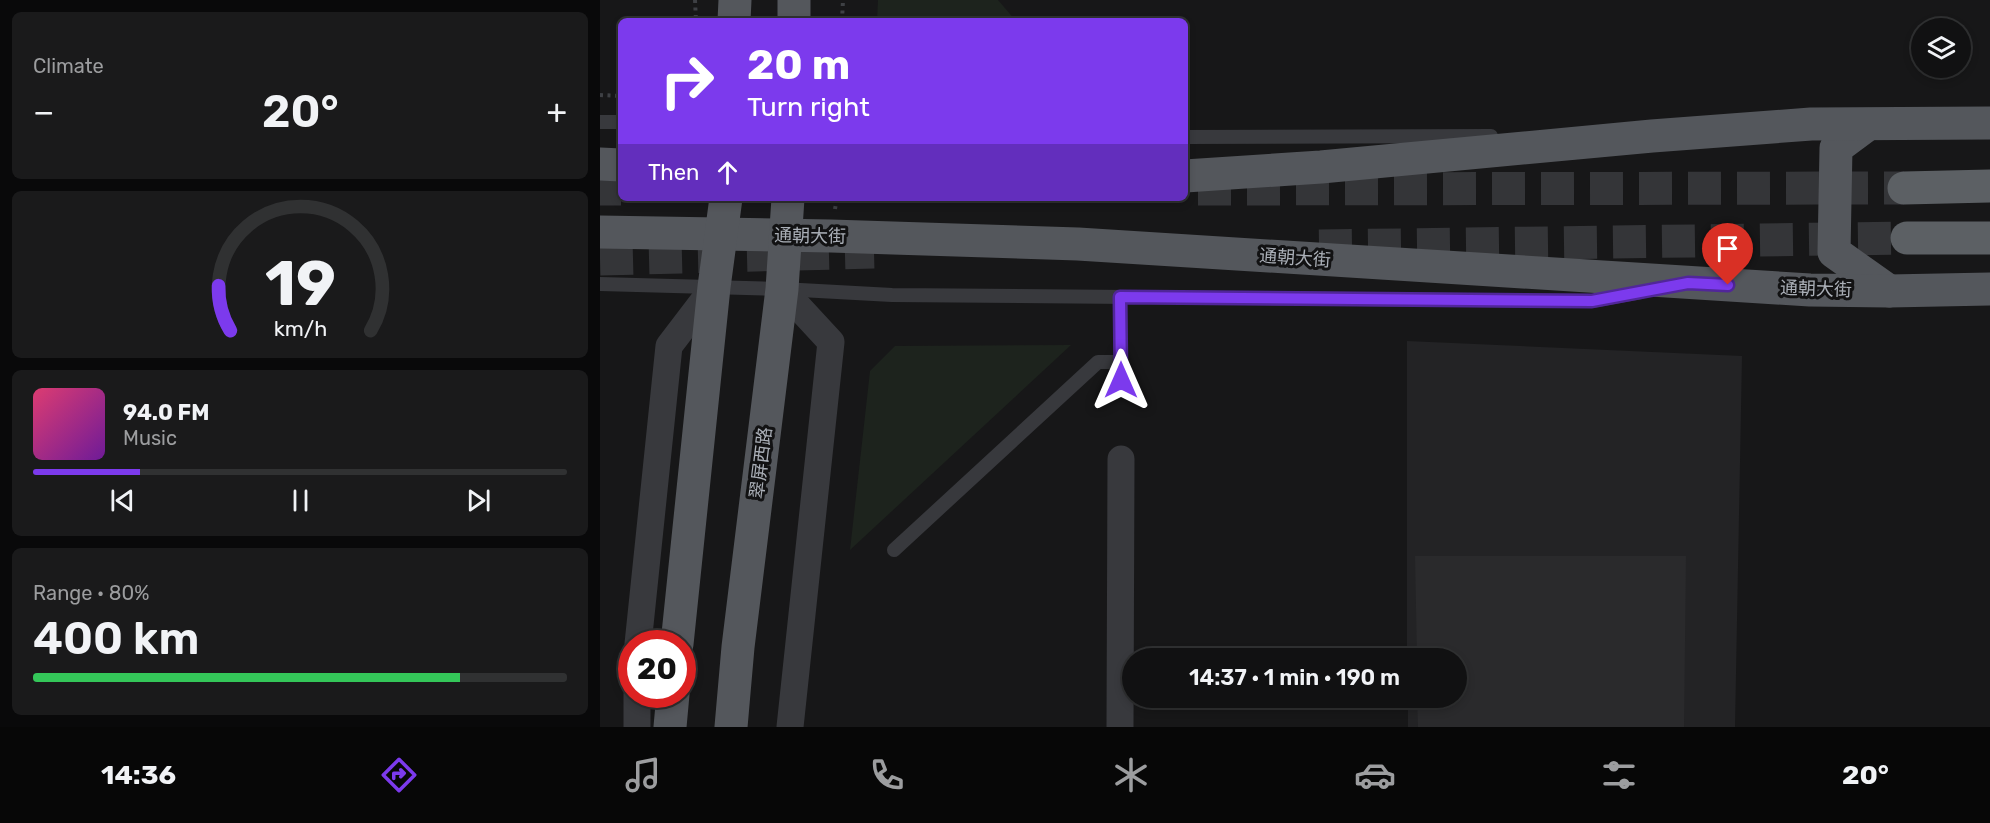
<!DOCTYPE html>
<html lang="en">
<head>
<meta charset="utf-8">
<style>
  :root { --surface:#111112; --page:#1a1a1b; --text:#f1f3f6; --muted:#9c9d9f; --line:#303132; --accent:#7c3aed }
  body { margin:0; font-family:Rubik,"Noto Sans SC",sans-serif; background:var(--page); color:var(--text); height:100vh; display:flex; flex-direction:column; font-size:22px; white-space:nowrap }
  * { box-sizing:border-box; margin:0 }
  p { font-size:20px; color:var(--muted) }
  .icon { flex:none; width:33px; height:33px; fill:none; stroke:currentColor; stroke-width:2; stroke-linecap:round; stroke-linejoin:round }
  .map { position:relative; flex:1; overflow:hidden }
  .panel { display:flex; flex-direction:column; gap:12px; padding:12px; background:#09090a; width:600px }
  .panel>* { flex:none }
  .hud { position:absolute; left:18px; top:18px; width:570px; height:183px; border-radius:9px; box-shadow:0 3px 9px #0003,0 0 0 2px var(--line); background:#7c3aed; color:#fff; overflow:hidden }
  .tools { position:absolute; left:1311px; top:18px; display:grid; gap:12px }
  .tools a { display:grid; place-items:center; width:60px; height:60px; border-radius:50%; background:var(--surface); box-shadow:0 3px 9px #0003,0 0 0 2px var(--line); font-size:30px }
  .speed { position:absolute; left:18px; top:630px; display:flex; gap:12px; font-size:30px; font-weight:700; text-align:center }
  .speed>* { display:grid; place-content:center; width:78px; height:78px; border-radius:50%; background:var(--surface); box-shadow:0 3px 9px #0003,0 0 0 2px var(--line); line-height:1 }
  .speed .limit { border:9px solid #d22; background:#fff; color:#111 }
  .pin { position:absolute; display:grid; place-items:center; width:51px; height:51px; color:#fff; margin:-62px -26px; border-radius:50% 50% 50% 0; rotate:-45deg; box-shadow:0 0 6px #0007 }
  .pin .icon { rotate:45deg }
  .me { position:absolute; width:66px; margin:-33px; rotate:0deg; stroke-linejoin:round; filter:drop-shadow(0 0 4px #0008) }
  .turn { display:flex; align-items:center; gap:21px; height:126px; padding:0 30px; font-size:27px }
  .turn .icon { width:78px; height:78px; stroke-width:2.5 }
  .turn b { display:block; font-size:42px; line-height:51px }
  .then { display:flex; align-items:center; height:57px; padding:0 30px; background:#0003; gap:12px; font-size:22px }
  .big { font-size:45px; font-weight:600; line-height:1.1 }
  .panel .tile { flex:1; display:flex; flex-direction:column; justify-content:center; gap:9px; min-width:0; padding:0 21px; border-radius:9px; background:var(--page) }
  .panel .dial { align-items:center; gap:0 }
  .dial svg { height:156px; overflow:visible; fill:none; stroke:var(--line); stroke-width:7; stroke-linecap:round; text-anchor:middle }
  .dial text { fill:var(--text); stroke:none }
  .song { display:flex; align-items:center; gap:18px }
  .cover { width:72px; height:72px; border-radius:9px; background:linear-gradient(135deg,hsl(340 70% 55%),hsl(280 70% 35%)) }
  .played { height:6px; border-radius:3px; background:linear-gradient(90deg,var(--accent) 20%,var(--line) 20%) }
  .keys { display:flex; justify-content:space-around; direction:ltr }
  .heat { display:flex; justify-content:space-between; align-items:center; font-size:33px; direction:ltr }
  .charge { height:9px; border-radius:4px; background:linear-gradient(90deg,#34c759 80%,var(--line) 0) }
  .trip { position:absolute; left:522px; top:648px; width:345px; height:60px; border-radius:30px; background:var(--surface); box-shadow:0 3px 9px #0003,0 0 0 2px var(--line); font-weight:600; line-height:60px; text-align:center }
  .dock { display:flex; height:96px; justify-content:space-around; align-items:center; background:#070707; color:var(--muted) }
  .dock .icon { width:42px; height:42px }
  .dock .current { color:var(--accent) }
  .dock b { font-size:27px; color:var(--text) }
  main { display:flex; flex:1; min-height:0 }
  .map>svg:first-child { display:block }
  .built { fill:#232325 }
  .green { fill:#1d231d }
  .building { fill:#2a2a2c }
  .lines { fill:none; stroke-linecap:round; stroke-linejoin:round }
  .trunk-tunnel { stroke:#343538; stroke-width:33; stroke-dasharray:33 16; stroke-linecap:butt }
  .path { stroke:#3e4044; stroke-width:4; stroke-dasharray:3 4.5; stroke-linecap:butt }
  .service { stroke:#38393d; stroke-width:14 }
  .minor { stroke:#38393d; stroke-width:27 }
  .primary { stroke:#54575c; stroke-width:33 }
  .trunk { stroke:#5c6064; stroke-width:33 }
  .route-casing { stroke:#51269a; stroke-width:15 }
  .route { stroke:#7c3aed; stroke-width:10 }
  .labels { text-anchor:middle; dominant-baseline:central; stroke-width:6; stroke-linejoin:round; paint-order:stroke }
  .street-label { font-size:18px; fill:#aaafb7; stroke:#121213 }
</style>
</head>
<body>
<main>
<section class="panel">
<div class="tile"><p>Climate</p>
<div class="heat"><a>−</a><b class="big">20°</b><a>+</a></div>
</div>
<div class="tile dial"><svg viewBox="0 0 100 80">
<path d="M14 69A42 42 0 1 1 86 69"/>
<path d="M14 69A42 42 0 0 1 8 46" stroke="#7c3aed"/>
<text x="50" y="56" font-size="32" font-weight="700">19</text>
<text x="50" y="72" font-size="11">km/h</text>
</svg></div>
<div class="tile">
<div class="song"><i class="cover"></i><div><b>94.0 FM</b><p>Music</p></div></div>
<div class="played"></div>
<div class="keys"><svg class="icon" aria-label="previous" viewBox="0 0 24 24"><path d="M18 5L8 12l10 7zM5 5v14"/></svg><svg class="icon" aria-label="pause" viewBox="0 0 24 24"><path d="M8 5v14M16 5v14"/></svg><svg class="icon" aria-label="next" viewBox="0 0 24 24"><path d="M6 5l10 7-10 7zM19 5v14"/></svg></div>
</div>
<div class="tile"><p>Range · 80%</p><b class="big">400 km</b><div class="charge"></div></div>
</section>
<div class="map">
<svg width="1390" height="727" viewBox="0 0 1390 727">
  <rect width="100%" height="100%" fill="#171718"/>
  <polygon class="built" points="807,341 1142,356 1135,727 808,727 808,698 856,698 856,658 807,658"/>
  <g class="green">
    <polygon points="278,0 398,0 416,21 277,21"/>
    <polygon points="471,345 250,550 270,371 295,346"/>
  </g>
  <polygon class="building" points="815,556 1086,556 1084,727 818,727 817,698 856,698 856,658 817,658"/>
  <g class="lines">
    <g class="trunk-tunnel">
      <polyline points="0,189 21,189"/>
      <polyline points="598,189 1304,188"/>
      <polyline points="719,246 1307,238"/>
      <polyline points="0,259 274,252"/>
    </g>
    <g class="path">
      <polyline points="95,0 96,21"/>
      <polyline points="242,21 243,0"/>
      <polyline points="0,95 21,96"/>
      <polyline points="235,209 237,198"/>
    </g>
    <g class="service">
      <polyline points="0,122 21,122"/>
      <polyline points="585,137 891,136"/>
      <polyline points="0,284 182,289 292,295 992,301 1041,292"/>
      <polyline points="520,297 521,380"/>
      <polyline points="294,550 498,362 521,362"/>
    </g>
    <g class="minor">
      <polyline points="182,289 231,342 190,727"/>
      <polyline points="38,644 69,346 114,287"/>
      <polyline points="37,694 37,727"/>
      <polyline points="520,727 521,459"/>
    </g>
    <g class="primary">
      <polyline points="134,21 135,0"/>
      <polyline points="194,21 194,0"/>
      <polyline points="1267,125 1236,148 1234,252 1289,291"/>
      <polyline points="0,164 21,165"/>
      <polyline points="585,176 721,167 1052,136 1211,124 1390,123"/>
      <polyline points="0,232 231,236 478,244 1210,290 1289,291 1390,289"/>
      <polyline points="77,644 114,287 126,198"/>
      <polyline points="70,727 73,694"/>
      <polyline points="131,727 138,647 182,289 188,198"/>
    </g>
    <g class="trunk">
      <polyline points="1304,188 1390,186"/>
      <polyline points="1307,238 1390,238"/>
    </g>
  </g>
  <g class="lines">
    <g class="route-casing">
      <polyline id="route" points="521,380 520,297 992,301 1088,283 1128,285"/>
    </g>
    <use href="#route" class="route"/>
  </g>
  <g class="labels">
    <g class="street-label">
      <text transform="translate(210 236) rotate(1)">通朝大街</text>
      <text transform="translate(695 258) rotate(4)">通朝大街</text>
      <text transform="translate(1216 289) rotate(2)">通朝大街</text>
      <text transform="translate(161 463) rotate(-83)">翠屏西路</text>
    </g>
  </g>
</svg>
<div class="tools">
<a><svg class="icon" aria-label="layers" viewBox="0 0 24 24"><path d="M12 4l9 5-9 5-9-5zM3 14l9 5 9-5"/></svg></a>
</div>
<div class="speed"><div class="limit">20</div></div>
<div class="pin" style="left:1128px;top:285px;background:#d93025"><svg class="icon" aria-label="arrive" viewBox="0 0 24 24"><path d="M6 21V4h12l-3 4 3 4H6"/></svg></div>
<svg class="me" style="left:521px;top:380px" viewBox="-20 -20 40 40"><path d="M0-17L14 15 0 8-14 15z" fill="#7c3aed" stroke="#fff" stroke-width="4"/></svg>
<div class="trip">14:37 · 1 min · 190 m</div>
<div class="hud">
<div class="turn"><svg class="icon" aria-label="right" viewBox="0 0 24 24"><path d="M7 20v-9h11M14 6l5 5-5 5"/></svg><div><b>20 m</b>Turn right</div></div>
<div class="then">Then<svg class="icon" aria-label="ahead" viewBox="0 0 24 24"><path d="M12 20V5M6 11l6-6 6 6"/></svg></div>
</div>
</div>
</main>
<nav class="dock">
<b>14:36</b>
<svg class="icon current" aria-label="directions" viewBox="0 0 24 24"><path d="M12 3l9 9-9 9-9-9zM9 14v-3h6M13 9l2 2-2 2"/></svg>
<svg class="icon" aria-label="music" viewBox="0 0 24 24"><path d="M9 18V5l10-2v13"/><circle cx="6" cy="18" r="3"/><circle cx="16" cy="16" r="3"/></svg>
<svg class="icon" aria-label="phone" viewBox="0 0 24 24"><path d="M5 4h4l2 5-3 2q2 4 5 5l2-3 5 2v4C11 20 4 13 5 4z"/></svg>
<svg class="icon" aria-label="climate" viewBox="0 0 24 24"><path d="M12 3v18M4 7l16 10M4 17L20 7"/></svg>
<svg class="icon" aria-label="car" viewBox="0 0 24 24"><path d="M5 17H2v-5l4-1 3-4h7l3 4 3 1v5h-3M9 17h6M6 11h13"/><circle cx="7" cy="17" r="2"/><circle cx="17" cy="17" r="2"/></svg>
<svg class="icon" aria-label="filters" viewBox="0 0 24 24"><path d="M4 7h16M4 17h16"/><circle cx="9" cy="7" r="2"/><circle cx="15" cy="17" r="2"/></svg>
<b>20°</b>
</nav>
</body>
</html>
